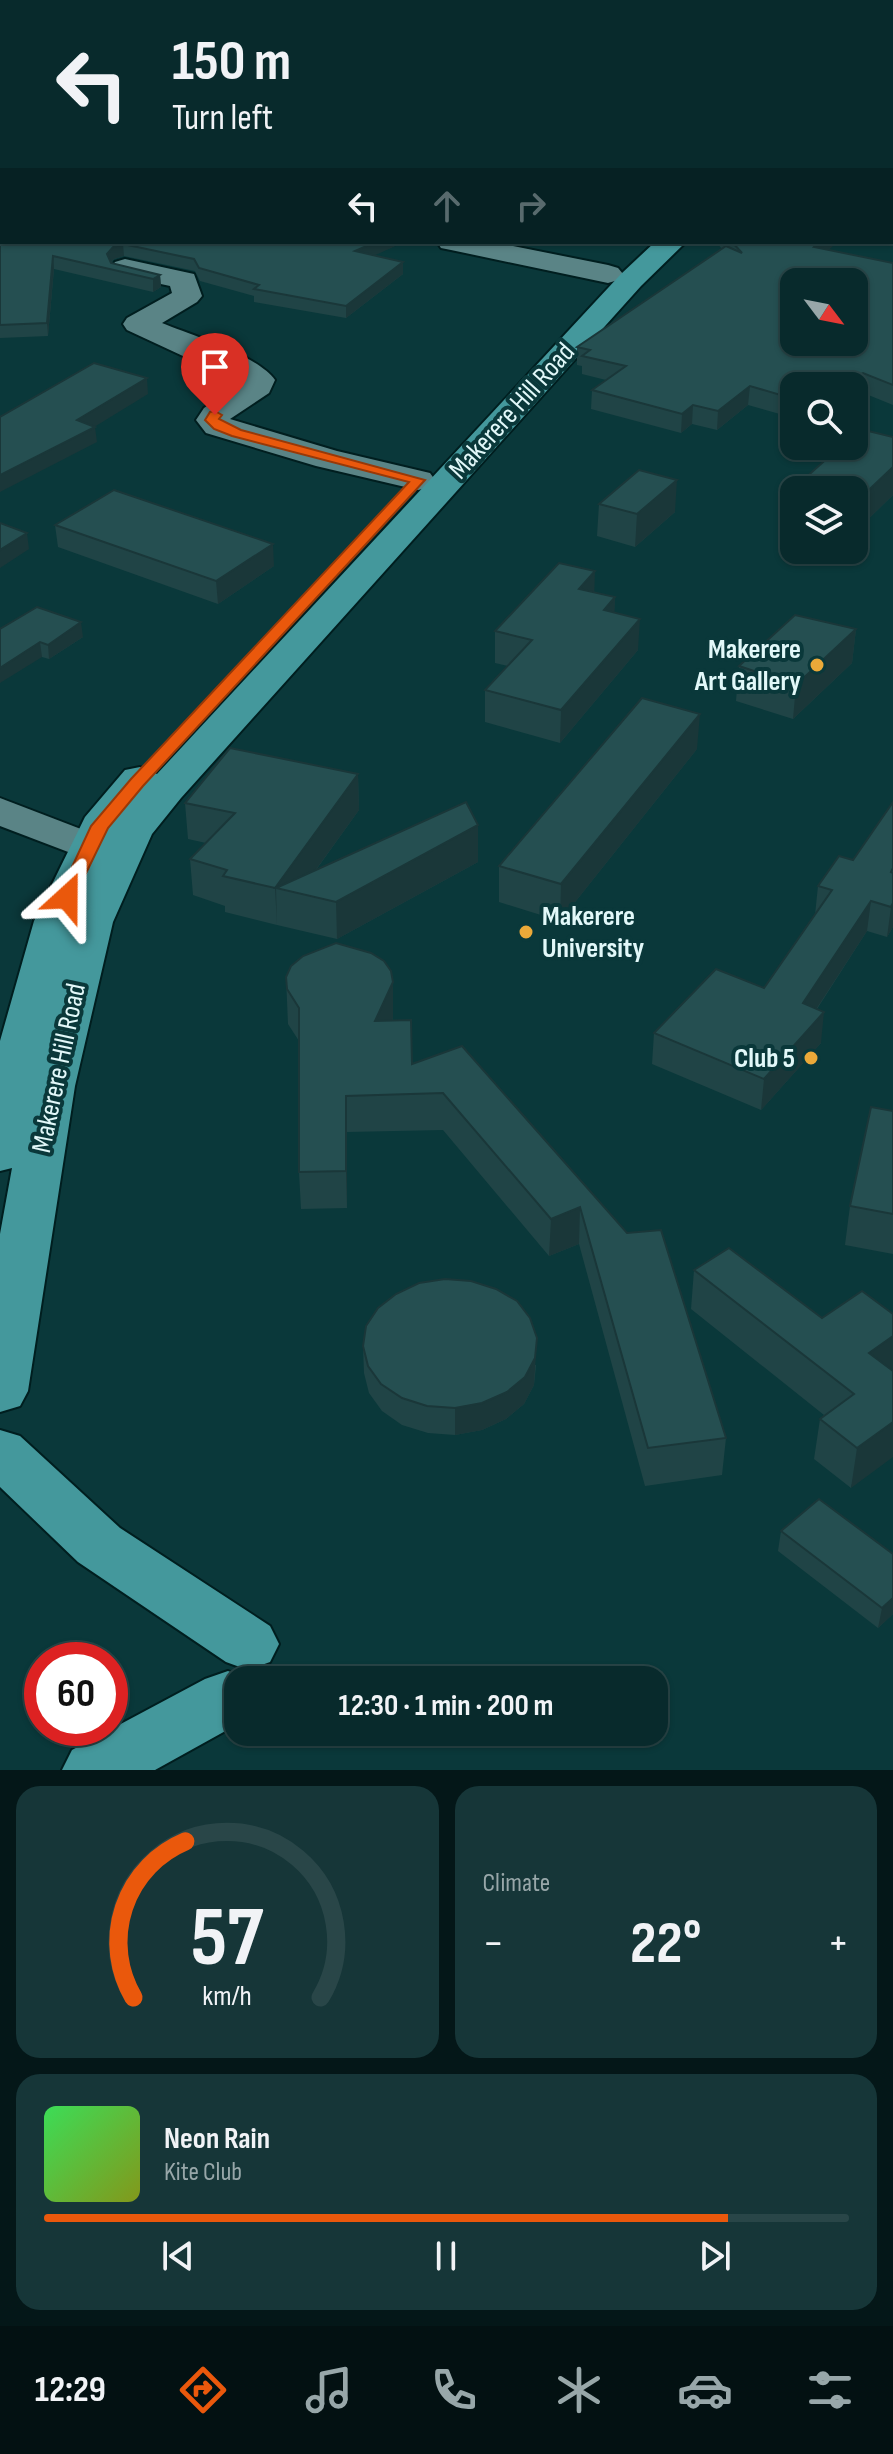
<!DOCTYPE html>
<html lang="en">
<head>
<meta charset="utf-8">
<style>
  :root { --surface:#082a2c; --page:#163638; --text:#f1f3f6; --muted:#98a7a9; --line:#294648; --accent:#ea580c }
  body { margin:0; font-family:"Sofia Sans Condensed",sans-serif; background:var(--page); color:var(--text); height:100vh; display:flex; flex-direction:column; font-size:30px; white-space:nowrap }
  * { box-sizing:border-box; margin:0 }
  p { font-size:26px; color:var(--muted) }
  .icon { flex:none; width:44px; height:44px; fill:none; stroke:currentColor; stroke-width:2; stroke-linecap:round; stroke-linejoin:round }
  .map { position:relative; height:1770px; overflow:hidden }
  .side { display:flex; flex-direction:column; gap:16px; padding:16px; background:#041718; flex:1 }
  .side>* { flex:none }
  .guide { position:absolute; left:0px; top:0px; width:894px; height:244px; box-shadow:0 2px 6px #0004,0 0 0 2px var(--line); background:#082a2c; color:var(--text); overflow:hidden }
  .needle { width:52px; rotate:122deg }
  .fabs { position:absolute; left:780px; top:268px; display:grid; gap:16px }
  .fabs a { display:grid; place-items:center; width:88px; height:88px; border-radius:16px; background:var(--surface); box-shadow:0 2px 6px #0004,0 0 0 2px var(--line); font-size:40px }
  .speed { position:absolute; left:24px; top:1642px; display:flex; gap:16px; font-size:40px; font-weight:700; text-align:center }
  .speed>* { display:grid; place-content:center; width:104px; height:104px; border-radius:50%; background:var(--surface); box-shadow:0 2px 6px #0004,0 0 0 2px var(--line); line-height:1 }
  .speed .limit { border:12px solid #d22; background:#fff; color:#111 }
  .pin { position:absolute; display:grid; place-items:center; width:68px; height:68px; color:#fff; margin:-82px -34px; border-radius:50% 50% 50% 0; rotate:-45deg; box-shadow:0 0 8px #0007 }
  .pin .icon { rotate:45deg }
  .me { position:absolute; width:88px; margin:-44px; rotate:24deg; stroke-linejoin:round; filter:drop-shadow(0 0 6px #0008) }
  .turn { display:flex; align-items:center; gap:28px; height:168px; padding:0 40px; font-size:36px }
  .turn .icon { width:104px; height:104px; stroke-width:2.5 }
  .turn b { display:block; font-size:56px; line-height:68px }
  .lanes { display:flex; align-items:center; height:76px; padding:0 40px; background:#0003; justify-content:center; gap:40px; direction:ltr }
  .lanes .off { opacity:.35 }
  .big { font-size:60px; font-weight:700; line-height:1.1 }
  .side .widget { flex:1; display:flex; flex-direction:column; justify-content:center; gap:12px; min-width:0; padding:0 28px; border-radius:24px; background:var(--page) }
  .side .dial { align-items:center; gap:0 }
  .dial svg { height:208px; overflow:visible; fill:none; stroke:var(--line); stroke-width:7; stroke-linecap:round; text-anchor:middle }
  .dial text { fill:var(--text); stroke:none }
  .song { display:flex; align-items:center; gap:24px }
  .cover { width:96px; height:96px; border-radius:12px; background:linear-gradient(135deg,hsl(130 70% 55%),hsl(70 70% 35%)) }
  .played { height:8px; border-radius:4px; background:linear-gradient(90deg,var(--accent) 85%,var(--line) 85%) }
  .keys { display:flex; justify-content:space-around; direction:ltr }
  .heat { display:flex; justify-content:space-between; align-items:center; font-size:44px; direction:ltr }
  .side .tiles { flex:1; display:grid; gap:16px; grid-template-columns:1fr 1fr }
  .widget:last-child { grid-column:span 2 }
  .trip { position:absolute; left:224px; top:1666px; width:444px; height:80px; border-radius:24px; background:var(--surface); box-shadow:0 2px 6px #0004,0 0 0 2px var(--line); font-weight:700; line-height:80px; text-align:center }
  .dock { display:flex; height:128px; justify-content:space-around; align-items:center; background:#031112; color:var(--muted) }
  .dock .icon { width:56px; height:56px }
  .dock .selected { color:var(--accent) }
  .dock b { font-size:36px; color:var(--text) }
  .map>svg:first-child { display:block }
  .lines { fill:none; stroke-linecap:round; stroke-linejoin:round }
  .minor-casing { stroke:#001e1f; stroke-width:4 }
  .tertiary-casing { stroke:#001e1f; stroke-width:4 }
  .primary-casing { stroke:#001e1f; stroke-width:4 }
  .minor { fill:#5a8486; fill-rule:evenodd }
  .tertiary { fill:#5a8486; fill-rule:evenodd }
  .primary { fill:#44989c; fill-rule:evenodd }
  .wall { fill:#204446 }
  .shaded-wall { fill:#1a3739 }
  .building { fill:#254f51; stroke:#1a3739; stroke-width:2; fill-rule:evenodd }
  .route { fill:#ea580c; stroke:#983908; stroke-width:2 }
  .poi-dot { fill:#eba939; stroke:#0a383a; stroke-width:3 }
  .labels { text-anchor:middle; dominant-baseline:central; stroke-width:8; stroke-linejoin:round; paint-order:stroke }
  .street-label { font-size:28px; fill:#e2f8f9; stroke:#0a383a }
  .poi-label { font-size:28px; font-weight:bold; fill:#e2f8f9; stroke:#0a383a; text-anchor:end }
</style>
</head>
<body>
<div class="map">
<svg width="893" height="1770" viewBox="0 0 893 1770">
  <rect width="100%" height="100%" fill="#0a383a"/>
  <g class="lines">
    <g class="minor-casing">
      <g id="minor">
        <polygon points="58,0 82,0 83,2 59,2"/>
        <polygon points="437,242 493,242 608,265 618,268 623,274 618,280 608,283 451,250 441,248"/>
        <path d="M125 259 194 274 202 296 197 302 162 323C191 335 257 355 275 380L269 393 230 419 337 451 430 473 435 480 430 487 418 490 316 466 206 433 196 420 204 408 241 383 127 330 123 324 127 318 172 293 170 286 115 274 111 268 115 262Z"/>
      </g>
    </g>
    <g class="tertiary-casing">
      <polygon id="tertiary" points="0,798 133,849 140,858 133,867 118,871 0,826"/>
    </g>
    <g class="primary-casing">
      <g id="primary">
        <rect x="892" y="57" width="1" height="14"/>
        <polygon points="655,242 686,242 641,286 181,798 152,834 113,922 75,1086 28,1391 20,1406 0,1412 0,1234 12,1168 0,1171 0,1041 34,921 85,817 125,770 140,767 157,774 621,274"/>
        <polygon points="0,1430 20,1436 120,1528 270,1626 279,1644 270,1662 248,1670 226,1662 78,1562 0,1487"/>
        <polygon points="228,1671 251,1680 238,1680 238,1724 155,1770 62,1770 72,1750 205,1679"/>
      </g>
    </g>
    <use href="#minor" class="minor"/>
    <use href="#tertiary" class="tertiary"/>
    <use href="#primary" class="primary"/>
  </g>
  <g class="wall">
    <polygon points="71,0 294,0 293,2 74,2"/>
    <polygon points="317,0 887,0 885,2 324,2"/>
    <polygon points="2,18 2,125 0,125 0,20"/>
    <polygon points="0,132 2,242 404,242 374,255 403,274 346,318 254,302 254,296 200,281 195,271 124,256 114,259 111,263 160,275 161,287 153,292 54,269 48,336 0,338"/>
    <polygon points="716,242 837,242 828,250 893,263 893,405 861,392 854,395 854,386 794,386 794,418 748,405 717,430 692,424 681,433 591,409 592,390 606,380 582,374 582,366 577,365 577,347 722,249"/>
    <polygon points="860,429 893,437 893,495 854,533 854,490 794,490 794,533 781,529 784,497 841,446 854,446 854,434"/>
    <polygon points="599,504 675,512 635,547 597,536"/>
    <polygon points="55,525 274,566 218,604 58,547"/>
    <polygon points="594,592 615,597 614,612 638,650 560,743 485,722 485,690 508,666 495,663 495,631"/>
    <polygon points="0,629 83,637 49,659 42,657"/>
    <polygon points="856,629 852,663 793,719 736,701 739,666"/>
    <polygon points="697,749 560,921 499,902 499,866"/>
    <polygon points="358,774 359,810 316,870 478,862 337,939 277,925 277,924 277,925 225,912 225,906 193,895 190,859 206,843 188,839 185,803"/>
    <polygon points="893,802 893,927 887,937 867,931 817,1009 821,1043 761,1110 652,1064 654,1033 764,988 815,915 818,886 853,860"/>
    <polygon points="286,977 393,982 393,1018 392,1021 412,1064 627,1233 726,1438 722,1475 645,1486 579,1244 549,1256 443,1130 347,1132 347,1208 301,1209 299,1172 299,1041 288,1024"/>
    <polygon points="893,1111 893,1254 845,1245 850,1206"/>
    <polygon points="694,1270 822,1318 893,1314 851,1488 814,1459 820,1419 824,1415 691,1309"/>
    <polygon points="363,1346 536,1365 534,1385 524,1404 506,1419 482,1430 455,1435 428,1433 402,1425 382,1411 369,1393 364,1373"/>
    <polygon points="781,1531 893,1554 893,1614 878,1628 778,1551"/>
  </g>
  <g class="shaded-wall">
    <polygon points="376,242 404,242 356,264 355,251"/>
    <polygon points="820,242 837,242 813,265 814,247"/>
    <polygon points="123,244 124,256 114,259 108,266 107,254 113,247"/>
    <polygon points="53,256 54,269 48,336 47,323"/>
    <polygon points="403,262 403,274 346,318 346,306"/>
    <polygon points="160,275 161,287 153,292 153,279"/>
    <polygon points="863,373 861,392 854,395 854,386 835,386"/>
    <polygon points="147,378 148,394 86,432 95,427 97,442 0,492 0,475 77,420"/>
    <polygon points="750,386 748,405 717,430 718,411"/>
    <polygon points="693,405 692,424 681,433 682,414"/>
    <polygon points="893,467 893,495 854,533 854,504"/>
    <polygon points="677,480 675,512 635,547 637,514"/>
    <polygon points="27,533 29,549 0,568 0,550"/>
    <polygon points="273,544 274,566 218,604 216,581"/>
    <polygon points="595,571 594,602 579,589"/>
    <polygon points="615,597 614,629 604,610"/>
    <polygon points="640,619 638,650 560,743 561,710"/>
    <polygon points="81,622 83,637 49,659 48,645"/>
    <polygon points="856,629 852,663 793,719 796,685"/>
    <polygon points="40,642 42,657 0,683 0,668"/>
    <polygon points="700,714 697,749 560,921 561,884"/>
    <polygon points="358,774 359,810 299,893 276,888 277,925 275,888"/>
    <polygon points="478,825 478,862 337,939 336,902"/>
    <polygon points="871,901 867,931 800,1034 803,1003"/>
    <polygon points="893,903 893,927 887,937 891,907"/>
    <polygon points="393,982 393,1018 375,1057 375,1021"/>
    <polygon points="824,1012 821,1043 761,1110 764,1079"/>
    <polygon points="346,1096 347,1132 347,1208 346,1171"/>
    <polygon points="580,1207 579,1244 549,1256 551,1219"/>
    <polygon points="893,1336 893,1372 869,1353"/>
    <polygon points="537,1338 534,1385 524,1404 506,1419 482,1430 455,1435 455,1408"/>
    <polygon points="893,1422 893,1457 851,1488 857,1448"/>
    <polygon points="893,1598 893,1614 878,1628 882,1608"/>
  </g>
  <g class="building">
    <polygon points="85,0 290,0 289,2 88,2"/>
    <polygon points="352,0 878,0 876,2 359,2"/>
    <polygon points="2,18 2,114 0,114 0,20"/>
    <polygon points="0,132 2,132 2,242 376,242 355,251 403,262 346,306 254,289 259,285 199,268 194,259 123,244 113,247 107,254 111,263 160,275 153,279 53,256 47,323 0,325"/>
    <path d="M732 242H820L814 247 893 263V385L863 373 835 386 825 385 823 386H794V399L750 386 718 411 693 405 682 414 592 390 626 366 582 356 590 350 577 347 726 246 742 253ZM794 282H854V342H794Z"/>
    <polygon points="94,363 147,378 77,420 95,427 0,475 0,417"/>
    <polygon points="860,429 893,437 893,467 854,504 854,490 794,490 794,500 784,497 841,446 854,446 854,434"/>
    <polygon points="639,470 677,480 637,514 599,504"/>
    <polygon points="114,490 273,544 216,581 55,525"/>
    <polygon points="0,523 27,533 0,550"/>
    <polygon points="559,563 595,571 579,589 615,597 604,610 640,619 561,710 485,690 532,640 495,631"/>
    <polygon points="37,607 81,622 48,645 40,642 0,668 0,629"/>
    <polygon points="795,615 856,629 796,685 739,666"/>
    <polygon points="642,698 700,714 561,884 499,866"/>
    <polygon points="230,748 358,774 275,888 223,876 227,870 190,859 235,813 185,803"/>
    <polygon points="466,802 478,825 336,902 276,888"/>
    <polygon points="893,802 893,868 891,872 893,873 893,903 891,907 871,901 803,1003 824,1012 764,1079 654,1033 716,969 764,988 832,890 818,886 839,856 853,860"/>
    <polygon points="336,943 371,953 384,961 391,971 393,982 375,1021 411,1020 412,1064 462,1046 627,1233 661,1230 726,1438 648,1448 580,1207 551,1219 443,1093 346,1096 346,1171 299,1172 299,1008 287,989 286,977 291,966 303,956"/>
    <polygon points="871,1107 893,1111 893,1214 850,1206"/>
    <polygon points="729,1248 822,1318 862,1291 893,1314 893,1336 869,1353 893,1371 893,1422 857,1448 820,1419 854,1394 694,1270"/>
    <polygon points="445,1279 471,1281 496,1289 517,1301 530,1318 537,1338 535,1358 525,1377 507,1392 482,1403 455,1408 427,1406 402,1398 381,1384 368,1366 363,1346 366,1326 378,1308 396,1294 419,1283"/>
    <polygon points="819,1499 893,1554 893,1598 882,1608 781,1531"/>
  </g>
  <polygon class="route" points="215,411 222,415 219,419 241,430 425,480 143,786 108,828 73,900 60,900 58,897 91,826 131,779 409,482 232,436 214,429 205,420 210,412"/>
  <g class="poi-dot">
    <circle cx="817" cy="665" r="8"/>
    <circle cx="526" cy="932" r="8"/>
    <circle cx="811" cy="1058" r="8"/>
  </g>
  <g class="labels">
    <g class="street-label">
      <text transform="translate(512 411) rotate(-48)">Makerere Hill Road</text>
      <text transform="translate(59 1068) rotate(-78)">Makerere Hill Road</text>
    </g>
    <g class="poi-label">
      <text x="801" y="649">Makerere<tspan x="801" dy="32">Art Gallery</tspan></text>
      <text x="542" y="916" text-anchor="start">Makerere<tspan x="542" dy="32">University</tspan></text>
      <text x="795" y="1058">Club 5</text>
    </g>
  </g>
</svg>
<div class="fabs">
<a><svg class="needle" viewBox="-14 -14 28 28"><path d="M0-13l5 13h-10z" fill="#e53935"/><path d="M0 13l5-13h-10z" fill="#98a7a9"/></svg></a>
<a><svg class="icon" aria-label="search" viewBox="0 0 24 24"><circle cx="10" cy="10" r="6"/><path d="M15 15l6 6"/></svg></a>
<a><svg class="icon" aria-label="layers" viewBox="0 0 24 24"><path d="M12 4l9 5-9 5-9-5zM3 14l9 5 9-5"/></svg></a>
</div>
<div class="speed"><div class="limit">60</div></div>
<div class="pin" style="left:215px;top:415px;background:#d93025"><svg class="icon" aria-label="arrive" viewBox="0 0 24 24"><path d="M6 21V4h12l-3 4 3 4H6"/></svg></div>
<svg class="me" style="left:67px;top:897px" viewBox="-20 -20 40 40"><path d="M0-17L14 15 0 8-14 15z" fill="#ea580c" stroke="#fff" stroke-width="4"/></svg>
<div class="trip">12:30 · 1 min · 200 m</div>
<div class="guide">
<div class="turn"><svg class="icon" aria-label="left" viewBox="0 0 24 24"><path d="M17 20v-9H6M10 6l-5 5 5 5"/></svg><div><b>150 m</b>Turn left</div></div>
<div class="lanes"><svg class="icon" aria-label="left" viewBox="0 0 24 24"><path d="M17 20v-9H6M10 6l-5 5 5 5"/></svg><svg class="icon off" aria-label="ahead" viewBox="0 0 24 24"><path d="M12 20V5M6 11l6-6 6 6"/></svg><svg class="icon off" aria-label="right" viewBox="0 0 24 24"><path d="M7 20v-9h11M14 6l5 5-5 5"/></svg></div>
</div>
</div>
<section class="side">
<div class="tiles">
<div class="widget dial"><svg viewBox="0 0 100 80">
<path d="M14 69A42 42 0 1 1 86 69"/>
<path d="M14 69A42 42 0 0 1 34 9" stroke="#ea580c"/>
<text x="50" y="56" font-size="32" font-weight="700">57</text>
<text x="50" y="72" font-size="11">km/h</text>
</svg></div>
<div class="widget"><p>Climate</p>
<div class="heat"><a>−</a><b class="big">22°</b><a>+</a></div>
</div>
<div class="widget">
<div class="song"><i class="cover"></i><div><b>Neon Rain</b><p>Kite Club</p></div></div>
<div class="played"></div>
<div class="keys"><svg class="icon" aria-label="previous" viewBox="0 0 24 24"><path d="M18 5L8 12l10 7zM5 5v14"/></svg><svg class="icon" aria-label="pause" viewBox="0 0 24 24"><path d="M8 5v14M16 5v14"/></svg><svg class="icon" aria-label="next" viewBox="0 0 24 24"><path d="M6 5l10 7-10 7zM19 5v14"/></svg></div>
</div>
</div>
</section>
<nav class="dock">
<b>12:29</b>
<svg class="icon selected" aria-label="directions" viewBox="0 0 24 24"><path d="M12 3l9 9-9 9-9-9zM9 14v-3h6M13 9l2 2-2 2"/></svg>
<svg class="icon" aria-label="music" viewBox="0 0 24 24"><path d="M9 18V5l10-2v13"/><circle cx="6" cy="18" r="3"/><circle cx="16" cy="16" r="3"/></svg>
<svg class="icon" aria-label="phone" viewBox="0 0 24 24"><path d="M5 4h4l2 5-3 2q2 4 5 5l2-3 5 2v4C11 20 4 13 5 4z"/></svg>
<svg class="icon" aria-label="climate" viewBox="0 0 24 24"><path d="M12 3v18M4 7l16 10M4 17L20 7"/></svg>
<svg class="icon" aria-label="car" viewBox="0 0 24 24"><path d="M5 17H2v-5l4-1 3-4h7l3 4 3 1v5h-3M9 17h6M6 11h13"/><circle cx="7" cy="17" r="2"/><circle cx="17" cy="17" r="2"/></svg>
<svg class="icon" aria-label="filters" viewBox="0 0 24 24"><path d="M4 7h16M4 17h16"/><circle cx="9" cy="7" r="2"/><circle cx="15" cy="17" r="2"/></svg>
</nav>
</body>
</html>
